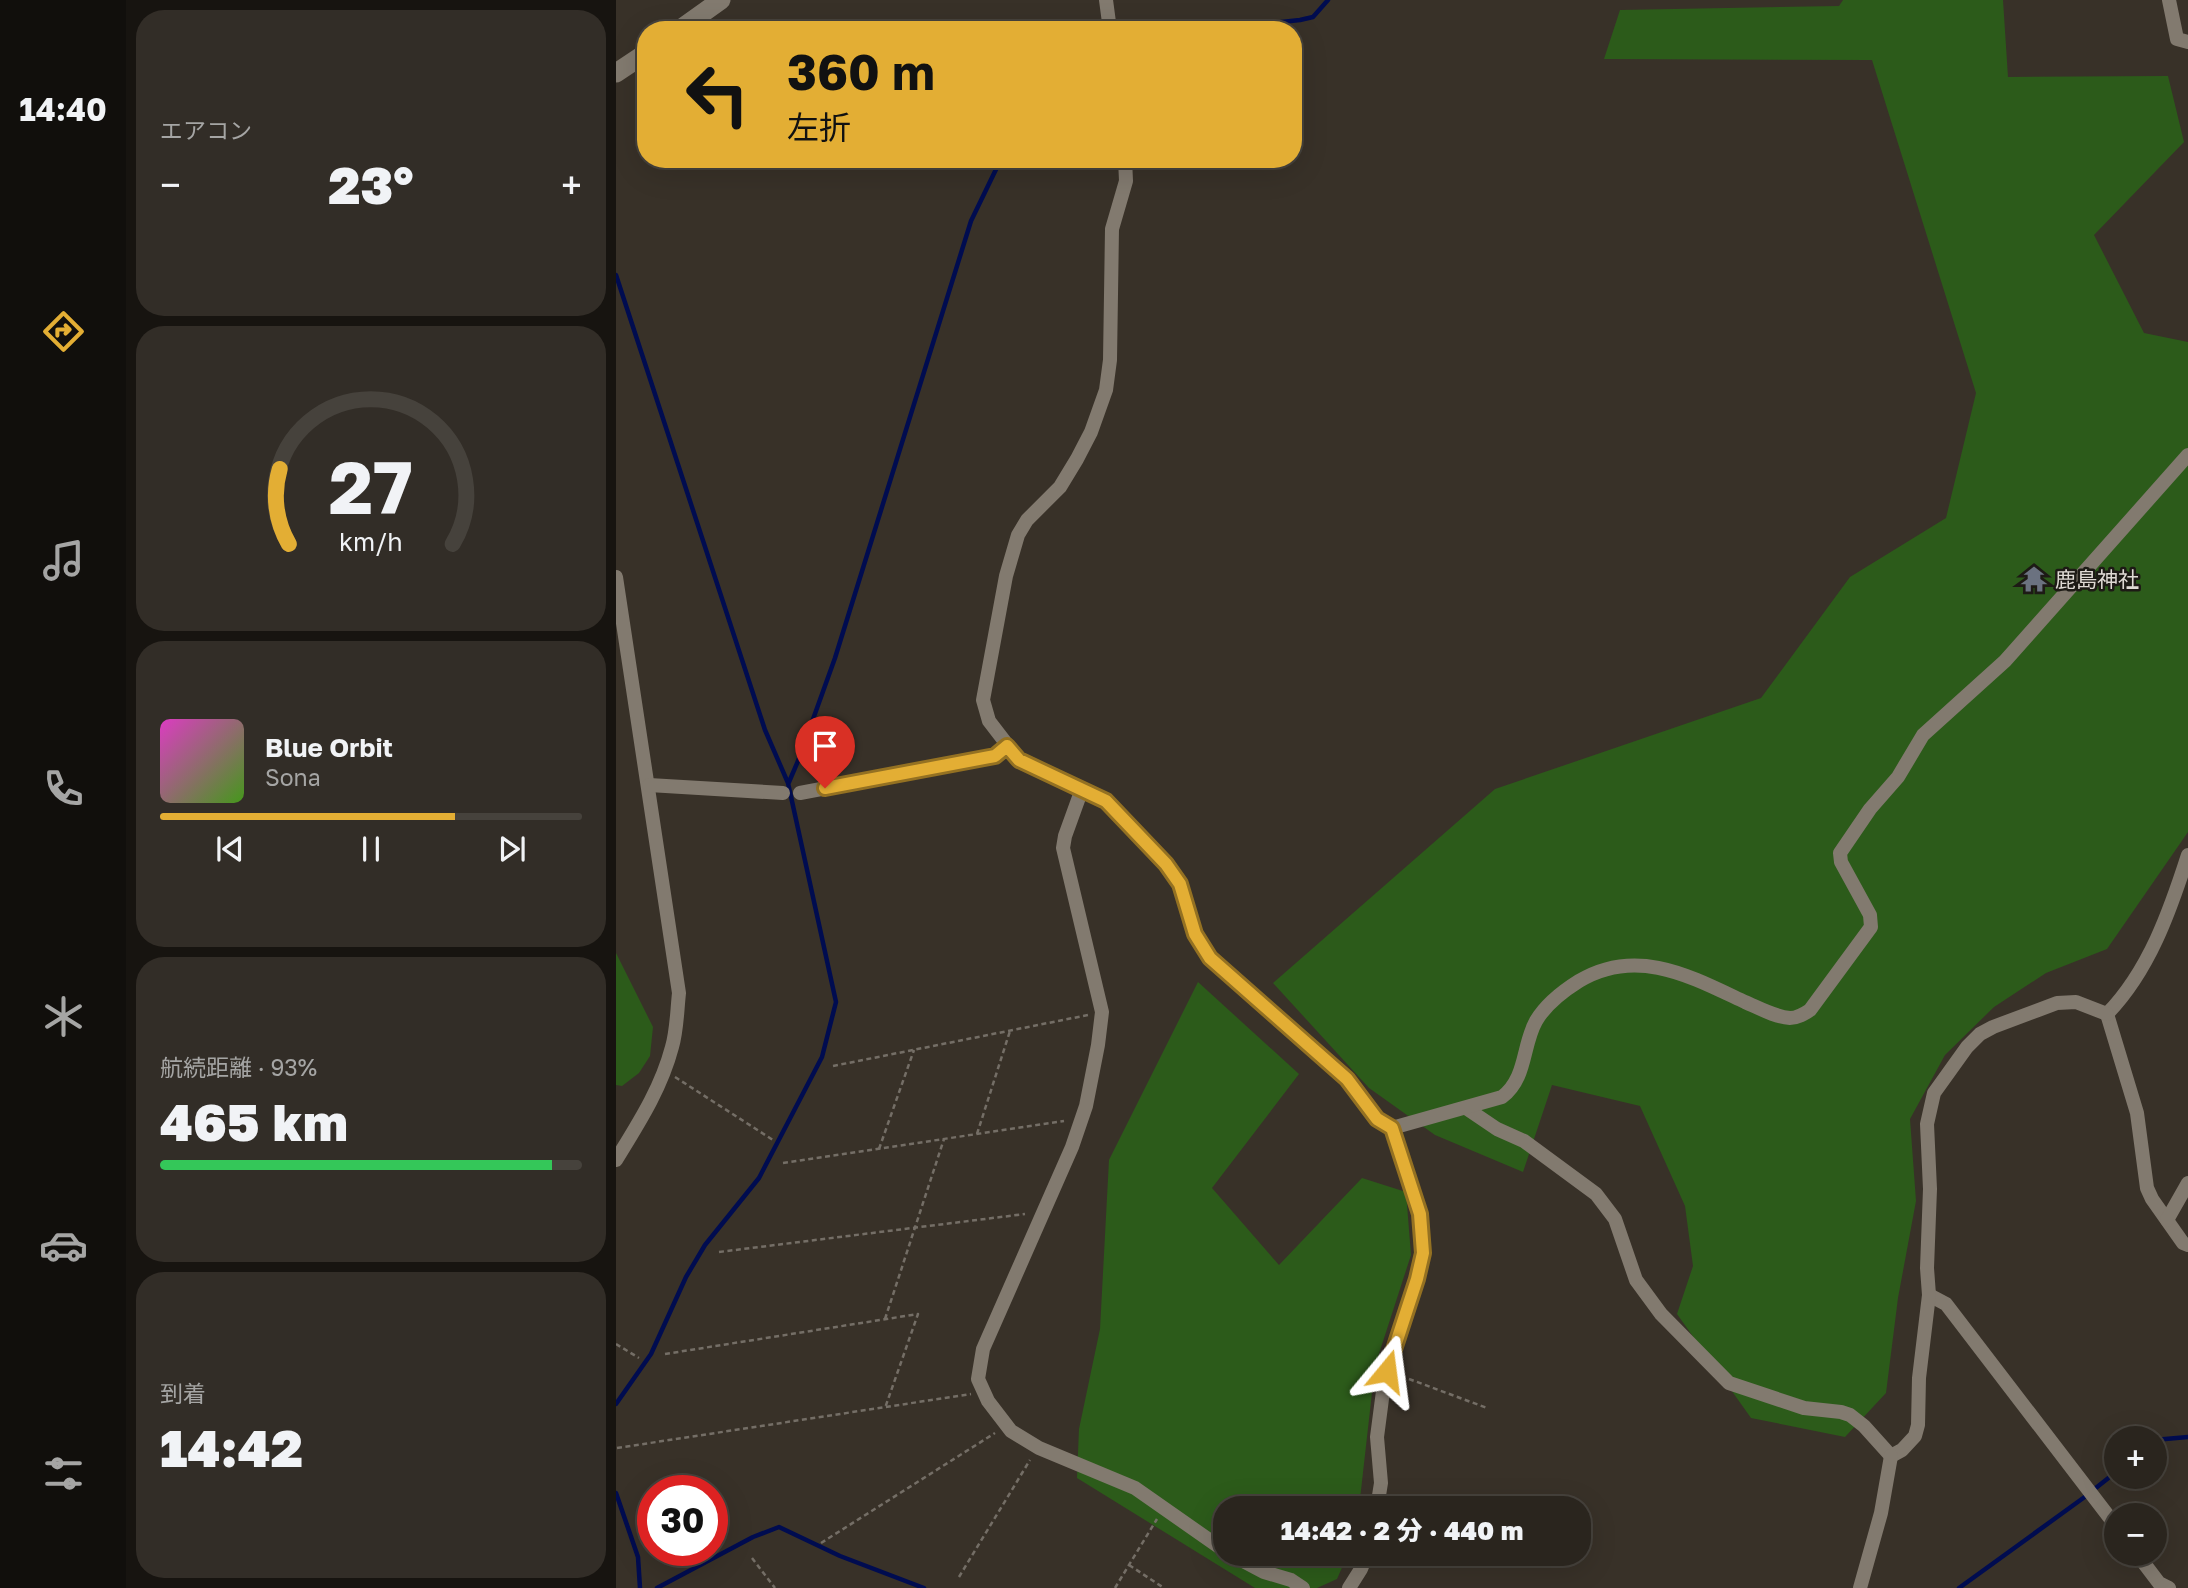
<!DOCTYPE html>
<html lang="ja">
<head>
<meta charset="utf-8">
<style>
  :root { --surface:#2a251e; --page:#322d27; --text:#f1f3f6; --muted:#a5a5a4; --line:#46423c; --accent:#e3ae34 }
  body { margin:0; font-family:"Golos Text","Noto Sans JP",sans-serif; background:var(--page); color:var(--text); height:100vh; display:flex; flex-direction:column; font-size:26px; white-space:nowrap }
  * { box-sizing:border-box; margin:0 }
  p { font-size:23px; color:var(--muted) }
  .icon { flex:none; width:38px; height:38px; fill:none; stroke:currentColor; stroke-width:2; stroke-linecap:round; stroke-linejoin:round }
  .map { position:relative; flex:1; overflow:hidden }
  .sheet { display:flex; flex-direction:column; gap:10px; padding:10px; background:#171410; width:490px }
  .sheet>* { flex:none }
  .top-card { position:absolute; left:21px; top:21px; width:665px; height:147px; border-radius:28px; box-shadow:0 7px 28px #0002,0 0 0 2px var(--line); background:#e3ae34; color:#111; overflow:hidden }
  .fabs { position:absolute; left:1488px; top:1426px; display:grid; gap:14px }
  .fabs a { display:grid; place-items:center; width:63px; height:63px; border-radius:50%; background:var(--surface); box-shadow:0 7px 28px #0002,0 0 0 2px var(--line); font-size:35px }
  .speed { position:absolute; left:21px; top:1475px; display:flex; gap:14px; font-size:35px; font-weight:700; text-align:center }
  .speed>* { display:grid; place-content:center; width:91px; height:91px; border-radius:50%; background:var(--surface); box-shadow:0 7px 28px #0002,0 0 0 2px var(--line); line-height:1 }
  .speed .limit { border:10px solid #d22; background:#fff; color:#111 }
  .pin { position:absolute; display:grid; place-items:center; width:60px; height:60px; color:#fff; margin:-72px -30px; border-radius:50% 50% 50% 0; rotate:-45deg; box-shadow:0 0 7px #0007 }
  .pin .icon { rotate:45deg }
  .me { position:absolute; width:77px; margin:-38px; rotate:16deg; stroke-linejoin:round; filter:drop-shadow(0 0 5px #0008) }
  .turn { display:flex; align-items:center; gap:24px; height:147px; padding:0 35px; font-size:32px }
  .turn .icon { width:91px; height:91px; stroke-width:2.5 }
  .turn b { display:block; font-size:49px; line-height:60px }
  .big { font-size:52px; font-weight:800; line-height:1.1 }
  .sheet .widget { flex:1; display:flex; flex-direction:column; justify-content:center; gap:10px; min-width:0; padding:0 24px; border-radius:28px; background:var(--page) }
  .sheet .dial { align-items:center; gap:0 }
  .dial svg { height:182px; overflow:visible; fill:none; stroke:var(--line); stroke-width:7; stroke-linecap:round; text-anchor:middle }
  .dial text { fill:var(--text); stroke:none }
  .song { display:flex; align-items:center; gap:21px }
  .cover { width:84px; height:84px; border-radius:10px; background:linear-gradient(135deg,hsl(310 70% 55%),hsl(100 70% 35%)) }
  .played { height:7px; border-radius:4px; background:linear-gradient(90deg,var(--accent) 70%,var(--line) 70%) }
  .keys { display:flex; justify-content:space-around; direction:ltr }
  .heat { display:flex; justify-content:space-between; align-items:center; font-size:38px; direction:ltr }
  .charge { height:10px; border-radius:5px; background:linear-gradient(90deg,#34c759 93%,var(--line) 0) }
  .trip { position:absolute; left:597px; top:1496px; width:378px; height:70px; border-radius:28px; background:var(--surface); box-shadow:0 7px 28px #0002,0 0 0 2px var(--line); font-weight:800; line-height:70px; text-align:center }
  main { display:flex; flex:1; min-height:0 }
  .tab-bar { display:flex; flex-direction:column; width:126px; justify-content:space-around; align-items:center; background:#110f0c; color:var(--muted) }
  .tab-bar .icon { width:49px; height:49px }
  .tab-bar .current { color:var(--accent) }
  .tab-bar b { font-size:32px; color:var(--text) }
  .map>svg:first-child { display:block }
  .green { fill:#2c5b1a }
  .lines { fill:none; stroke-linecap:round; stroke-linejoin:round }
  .stream { stroke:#000c50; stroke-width:4.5 }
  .path { stroke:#746e66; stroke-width:2.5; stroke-dasharray:5 3.5; stroke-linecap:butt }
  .street { stroke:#827a6f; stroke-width:14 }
  .secondary { stroke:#827a6f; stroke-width:19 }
  .route-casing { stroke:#947122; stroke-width:18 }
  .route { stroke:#e3ae34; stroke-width:12 }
  .labels { text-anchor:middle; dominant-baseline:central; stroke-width:5; stroke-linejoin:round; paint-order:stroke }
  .poi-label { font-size:21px; fill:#dfdad4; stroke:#1d1a15; text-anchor:start }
</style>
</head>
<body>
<main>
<nav class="tab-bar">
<b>14:40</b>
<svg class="icon current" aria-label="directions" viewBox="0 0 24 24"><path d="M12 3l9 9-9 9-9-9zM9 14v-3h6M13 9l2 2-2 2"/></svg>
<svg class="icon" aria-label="music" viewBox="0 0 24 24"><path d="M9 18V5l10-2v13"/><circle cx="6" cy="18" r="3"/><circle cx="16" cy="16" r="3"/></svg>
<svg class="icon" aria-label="phone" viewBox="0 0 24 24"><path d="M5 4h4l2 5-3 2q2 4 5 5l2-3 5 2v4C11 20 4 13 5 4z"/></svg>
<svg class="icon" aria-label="climate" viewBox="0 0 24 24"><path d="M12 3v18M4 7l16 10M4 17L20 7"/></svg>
<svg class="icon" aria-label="car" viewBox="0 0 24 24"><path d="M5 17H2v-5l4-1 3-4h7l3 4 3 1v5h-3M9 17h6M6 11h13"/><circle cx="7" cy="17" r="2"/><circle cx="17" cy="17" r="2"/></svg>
<svg class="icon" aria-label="filters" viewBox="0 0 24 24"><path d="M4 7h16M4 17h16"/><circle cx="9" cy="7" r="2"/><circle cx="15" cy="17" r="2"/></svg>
</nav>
<section class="sheet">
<div class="widget"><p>エアコン</p>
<div class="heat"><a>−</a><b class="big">23°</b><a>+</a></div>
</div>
<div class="widget dial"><svg viewBox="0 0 100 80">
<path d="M14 69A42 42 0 1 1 86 69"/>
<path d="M14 69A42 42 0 0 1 10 36" stroke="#e3ae34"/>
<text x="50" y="56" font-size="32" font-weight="700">27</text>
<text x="50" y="72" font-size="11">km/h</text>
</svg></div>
<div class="widget">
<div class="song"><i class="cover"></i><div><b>Blue Orbit</b><p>Sona</p></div></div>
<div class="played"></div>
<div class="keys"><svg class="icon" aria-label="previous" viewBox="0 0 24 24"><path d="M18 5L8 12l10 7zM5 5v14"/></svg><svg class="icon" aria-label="pause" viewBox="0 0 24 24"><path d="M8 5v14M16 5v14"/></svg><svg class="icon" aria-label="next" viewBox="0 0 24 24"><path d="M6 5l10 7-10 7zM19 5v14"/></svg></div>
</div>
<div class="widget"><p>航続距離 · 93%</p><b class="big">465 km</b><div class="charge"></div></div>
<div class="widget"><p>到着</p><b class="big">14:42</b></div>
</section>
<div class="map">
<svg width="1572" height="1588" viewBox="0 0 1572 1588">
  <rect width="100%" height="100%" fill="#383128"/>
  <g class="green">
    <polygon points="1227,0 1387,0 1392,77 1552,76 1568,142 1478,235 1528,333 1572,342 1572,832 1491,949 1430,973 1378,1007 1329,1055 1294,1119 1300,1201 1282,1298 1270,1393 1229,1437 1135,1418 1061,1314 1077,1266 1069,1206 1024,1106 936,1085 907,1172 819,1135 753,1088 657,983 879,789 1145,698 1234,577 1330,518 1360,393 1256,60 988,59 1004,10 1223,6"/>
    <polygon points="0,953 37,1027 34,1056 23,1073 6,1086 0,1085"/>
    <polygon points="582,982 683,1074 596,1188 663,1265 746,1178 790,1192 795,1255 759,1366 743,1508 609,1508 609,1554 732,1554 721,1579 701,1588 639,1588 461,1478 463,1429 484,1329 493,1160"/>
  </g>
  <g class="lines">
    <g class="stream">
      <polyline points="594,30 684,20 697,17 712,0"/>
      <polyline points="0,275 149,730 172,783 220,1002 206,1057 143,1178 89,1245 70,1277 35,1354 0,1404"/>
      <polyline points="173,782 182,761 219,658 355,221 385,159"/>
      <polyline points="1538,1440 1572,1437"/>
      <polyline points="1476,1491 1500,1472"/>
      <polyline points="0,1493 22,1557 24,1588"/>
      <polyline points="41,1588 137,1537 163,1527 224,1556 308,1588"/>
      <polyline points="1343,1588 1470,1496"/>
    </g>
    <g class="path">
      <polyline points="217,1066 472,1015"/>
      <polyline points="59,1077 157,1140"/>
      <polyline points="361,1134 394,1031"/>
      <polyline points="263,1149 298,1050"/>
      <polyline points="167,1163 448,1121"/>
      <polyline points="103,1252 409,1214"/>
      <polyline points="269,1319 328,1139"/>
      <polyline points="0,1344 23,1358"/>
      <polyline points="49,1354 302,1314 269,1408"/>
      <polyline points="785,1376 871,1408"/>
      <polyline points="1,1448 355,1394"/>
      <polyline points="205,1543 379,1433"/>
      <polyline points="818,1554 848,1560"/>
      <polyline points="136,1558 159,1588"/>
      <polyline points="513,1565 548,1588"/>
      <polyline points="343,1577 414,1460"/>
      <polyline points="499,1588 541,1519"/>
    </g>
    <g class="street">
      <polyline points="490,0 494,30"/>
      <polyline points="1553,0 1561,39 1572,42"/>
      <polyline points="509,159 510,181 496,229 494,360 490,390 475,432 461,459 444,487 411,520 402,535 390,576 367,700 373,721 403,760 490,801 550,864 564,884 579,934 594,958 731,1078 761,1119 776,1128 804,1214 807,1253 801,1278 769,1376 761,1437 765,1483 761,1508"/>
      <path d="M0 577 63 993C61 1011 61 1030 56 1047 45 1089 22 1124 0 1160"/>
      <polyline points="33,785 167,793"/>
      <polyline points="466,789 449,836 447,848 486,1012 482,1045 470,1106 456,1147 367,1349 362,1379 372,1401 395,1431 423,1448 519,1488 609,1551"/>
      <polyline points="184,793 379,756 391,745"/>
      <polyline points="1491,1014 1521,1113 1531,1188 1536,1199 1567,1243 1572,1245"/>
      <path d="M1491 1014C1533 971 1554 911 1572 855"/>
      <polyline points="850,1108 881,1129 908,1141 980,1194 999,1219 1020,1280 1045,1314 1113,1383 1188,1408 1225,1412 1234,1415 1248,1426 1275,1456"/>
      <path d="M776 1128 886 1097C911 1078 906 1046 920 1021 930 1004 947 991 963 981 1021 946 1076 977 1129 1002 1143 1008 1159 1017 1174 1018 1182 1018 1188 1014 1194 1010L1255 927 1254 915 1225 862 1224 853 1254 809 1282 777 1307 735 1389 661 1572 455"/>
      <polyline points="1551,1220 1572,1183"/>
      <polyline points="1313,1295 1330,1304 1500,1526"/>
      <polyline points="1275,1456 1286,1450 1299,1436 1302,1425 1303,1378 1313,1295 1311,1268 1314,1189 1311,1124 1318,1093 1351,1047 1364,1034 1377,1027 1441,1003 1460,1002 1491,1014"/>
      <polyline points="614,1554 648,1572 675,1580 687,1588"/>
      <polyline points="1521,1554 1543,1583 1553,1588"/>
      <polyline points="733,1588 745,1569 751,1554"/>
      <polyline points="1244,1588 1265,1513 1275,1456"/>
    </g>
    <g class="secondary">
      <polyline points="63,30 105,0"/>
      <polyline points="0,73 30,53"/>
    </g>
  </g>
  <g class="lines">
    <g class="route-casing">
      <polyline id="route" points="209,788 379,756 391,746 403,760 490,801 550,864 564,884 579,934 594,958 731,1079 761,1119 776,1128 804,1214 807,1253 801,1279 771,1371"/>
    </g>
    <use href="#route" class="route"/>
  </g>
  <defs>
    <g id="temple-bare" transform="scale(2.1)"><path d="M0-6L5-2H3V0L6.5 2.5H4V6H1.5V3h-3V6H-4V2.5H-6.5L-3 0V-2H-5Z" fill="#6b7280" stroke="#1d1a15" stroke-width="2.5" paint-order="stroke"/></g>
  </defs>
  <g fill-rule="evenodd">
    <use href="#temple-bare" x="1418" y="579"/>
  </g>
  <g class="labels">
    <g class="poi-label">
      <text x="1439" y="579">鹿島神社</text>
    </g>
  </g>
</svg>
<div class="fabs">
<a>+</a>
<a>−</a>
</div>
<div class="speed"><div class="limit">30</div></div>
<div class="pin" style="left:209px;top:788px;background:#d93025"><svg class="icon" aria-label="arrive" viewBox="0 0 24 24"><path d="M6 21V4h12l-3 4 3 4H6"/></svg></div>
<svg class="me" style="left:771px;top:1371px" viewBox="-20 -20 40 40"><path d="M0-17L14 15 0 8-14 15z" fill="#e3ae34" stroke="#fff" stroke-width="4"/></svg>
<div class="trip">14:42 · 2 分 · 440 m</div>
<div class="top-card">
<div class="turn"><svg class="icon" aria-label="left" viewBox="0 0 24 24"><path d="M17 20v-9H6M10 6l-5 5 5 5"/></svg><div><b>360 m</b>左折</div></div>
</div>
</div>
</main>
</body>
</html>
